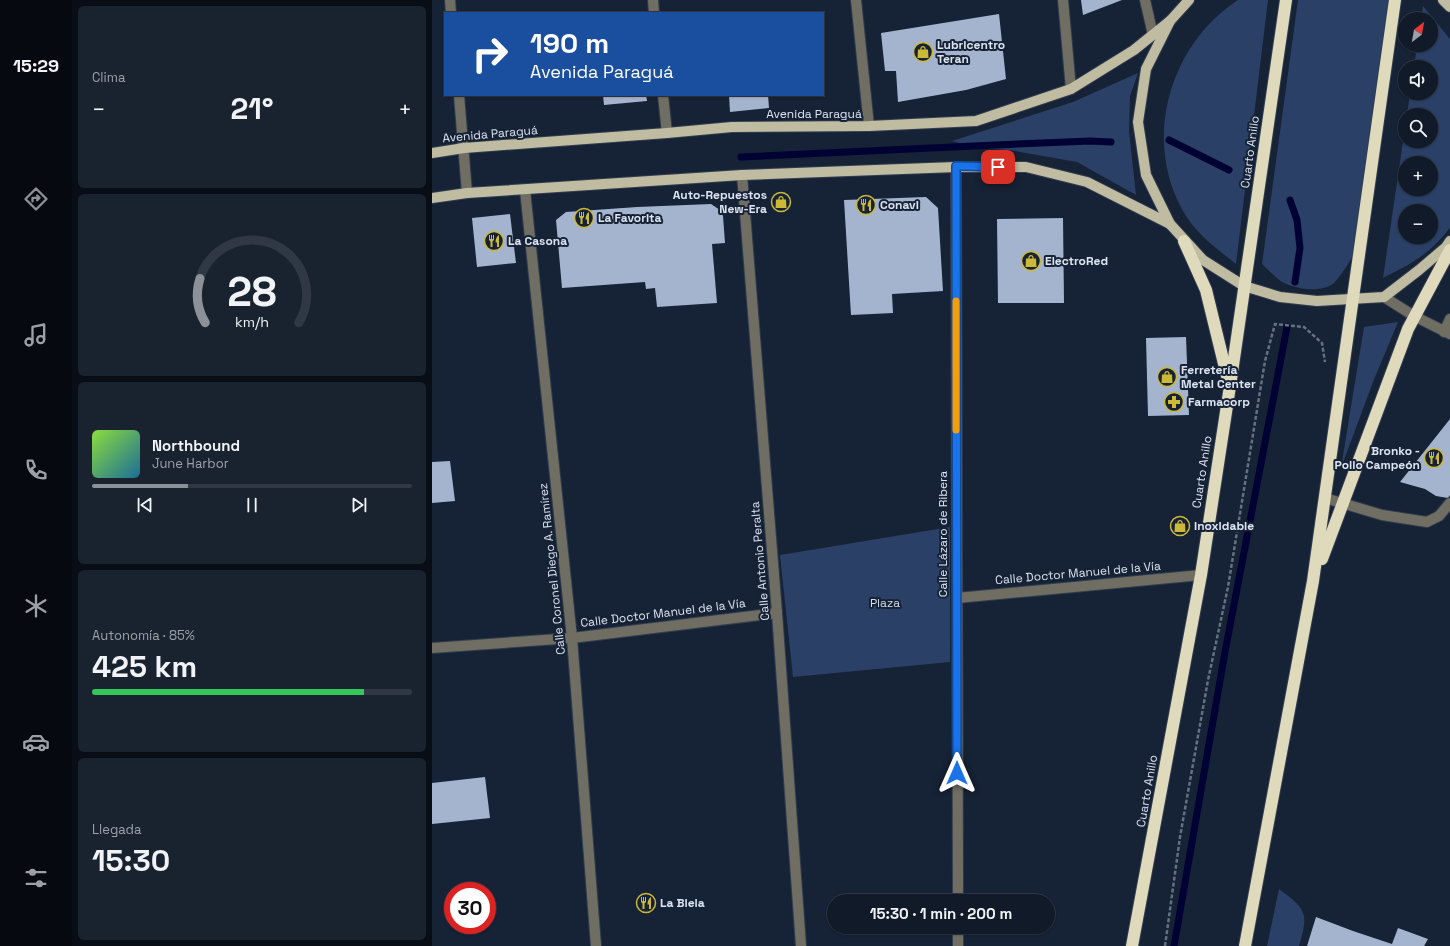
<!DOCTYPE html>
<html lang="es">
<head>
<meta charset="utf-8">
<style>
  :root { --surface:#101a28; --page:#192330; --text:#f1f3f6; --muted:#9ca1a8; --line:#303845; --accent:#8c9099 }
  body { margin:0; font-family:"Space Grotesk",sans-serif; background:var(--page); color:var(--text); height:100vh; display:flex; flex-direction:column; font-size:15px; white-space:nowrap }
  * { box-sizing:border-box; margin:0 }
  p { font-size:13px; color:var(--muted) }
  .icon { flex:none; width:22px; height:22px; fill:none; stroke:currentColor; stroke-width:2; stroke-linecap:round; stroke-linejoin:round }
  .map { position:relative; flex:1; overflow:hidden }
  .details { display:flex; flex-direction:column; gap:6px; padding:6px; background:#090e16; width:360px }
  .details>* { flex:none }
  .guide { position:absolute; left:12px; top:12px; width:380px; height:84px; border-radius:0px; box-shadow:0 1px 3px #0004,0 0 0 1px var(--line); background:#1a4fa0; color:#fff; overflow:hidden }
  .needle { width:26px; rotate:31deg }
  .fabs { position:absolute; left:966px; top:12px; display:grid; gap:8px }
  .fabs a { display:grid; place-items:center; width:40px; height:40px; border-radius:50%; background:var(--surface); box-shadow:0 1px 3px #0004,0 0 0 1px var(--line); font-size:20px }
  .speed { position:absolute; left:12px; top:882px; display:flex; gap:8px; font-size:20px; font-weight:700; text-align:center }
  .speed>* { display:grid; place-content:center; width:52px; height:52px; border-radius:50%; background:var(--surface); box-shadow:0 1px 3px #0004,0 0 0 1px var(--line); line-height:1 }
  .speed .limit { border:6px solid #d22; background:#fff; color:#111 }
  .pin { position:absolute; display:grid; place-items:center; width:34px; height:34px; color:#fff; margin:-17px; border-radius:8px; box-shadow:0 2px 6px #0006 }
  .me { position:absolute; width:44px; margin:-22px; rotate:0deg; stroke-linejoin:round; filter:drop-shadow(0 0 3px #0008) }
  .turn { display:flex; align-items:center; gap:14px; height:84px; padding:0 20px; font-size:18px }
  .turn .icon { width:52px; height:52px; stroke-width:2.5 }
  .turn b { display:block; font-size:28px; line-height:34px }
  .big { font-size:30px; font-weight:700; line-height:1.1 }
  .details .tile { flex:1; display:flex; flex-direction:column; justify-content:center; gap:6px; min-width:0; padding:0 14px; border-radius:6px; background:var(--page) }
  .details .dial { align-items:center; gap:0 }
  .dial svg { height:104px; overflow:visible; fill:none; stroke:var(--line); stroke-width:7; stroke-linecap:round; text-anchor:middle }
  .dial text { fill:var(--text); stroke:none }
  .song { display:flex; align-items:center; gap:12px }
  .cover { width:48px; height:48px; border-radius:6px; background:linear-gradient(135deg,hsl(90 70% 55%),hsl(200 70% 35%)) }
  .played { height:4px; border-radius:2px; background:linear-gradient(90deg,var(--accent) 30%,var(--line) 30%) }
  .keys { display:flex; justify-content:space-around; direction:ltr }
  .heat { display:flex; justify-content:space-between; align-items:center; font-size:22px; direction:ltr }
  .charge { height:6px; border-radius:3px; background:linear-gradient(90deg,#34c759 85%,var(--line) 0) }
  .trip { position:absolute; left:395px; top:894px; width:228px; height:40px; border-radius:20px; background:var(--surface); box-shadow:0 1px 3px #0004,0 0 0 1px var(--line); font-weight:700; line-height:40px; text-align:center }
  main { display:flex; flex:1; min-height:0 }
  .dock { display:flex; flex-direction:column; width:72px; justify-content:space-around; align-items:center; background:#060a10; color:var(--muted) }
  .dock .icon { width:28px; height:28px }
  .dock .active { color:var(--accent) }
  .dock b { font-size:18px; color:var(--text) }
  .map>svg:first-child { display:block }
  .green { fill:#2a4067; fill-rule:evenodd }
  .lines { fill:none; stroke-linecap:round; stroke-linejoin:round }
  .stream { stroke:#000234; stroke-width:7 }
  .building { fill:#a5b4ce }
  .minor-casing { stroke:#323d4f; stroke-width:12 }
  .major-casing { stroke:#323d4f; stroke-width:12 }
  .highway-casing { stroke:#323d4f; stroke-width:14 }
  .path { stroke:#657081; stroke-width:2.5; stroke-dasharray:4 2; stroke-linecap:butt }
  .minor { stroke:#706e62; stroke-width:10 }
  .major { stroke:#c0bca2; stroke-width:10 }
  .highway { stroke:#dfdabc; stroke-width:12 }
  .route-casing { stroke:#114b97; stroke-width:10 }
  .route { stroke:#1a73e8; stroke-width:7 }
  .slow { stroke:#f59e0b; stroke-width:7 }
  .labels { text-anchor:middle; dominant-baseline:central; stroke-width:4; stroke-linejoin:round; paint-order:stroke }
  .poi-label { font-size:12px; font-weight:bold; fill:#dce4f2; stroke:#162235; text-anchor:start }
  .street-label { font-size:12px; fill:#dce4f2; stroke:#162235 }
  .park-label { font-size:12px; fill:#d4def0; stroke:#162235 }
</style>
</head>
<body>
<main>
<nav class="dock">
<b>15:29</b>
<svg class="icon active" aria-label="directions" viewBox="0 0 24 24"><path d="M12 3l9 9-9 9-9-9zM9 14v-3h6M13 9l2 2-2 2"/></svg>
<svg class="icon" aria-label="music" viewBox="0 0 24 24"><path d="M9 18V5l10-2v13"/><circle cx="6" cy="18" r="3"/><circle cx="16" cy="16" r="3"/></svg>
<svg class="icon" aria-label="phone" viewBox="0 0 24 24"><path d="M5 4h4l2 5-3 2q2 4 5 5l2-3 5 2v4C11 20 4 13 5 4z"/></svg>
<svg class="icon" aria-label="climate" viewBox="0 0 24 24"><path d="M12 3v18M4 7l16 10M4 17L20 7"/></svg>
<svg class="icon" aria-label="car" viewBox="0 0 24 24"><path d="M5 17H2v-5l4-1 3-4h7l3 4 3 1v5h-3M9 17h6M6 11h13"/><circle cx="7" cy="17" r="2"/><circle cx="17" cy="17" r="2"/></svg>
<svg class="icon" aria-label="filters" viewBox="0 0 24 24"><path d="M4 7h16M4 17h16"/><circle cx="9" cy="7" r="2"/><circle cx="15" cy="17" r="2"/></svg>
</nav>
<section class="details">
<div class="tile"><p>Clima</p>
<div class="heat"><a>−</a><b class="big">21°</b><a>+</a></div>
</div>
<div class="tile dial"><svg viewBox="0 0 100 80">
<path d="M14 69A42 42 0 1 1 86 69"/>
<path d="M14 69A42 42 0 0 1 10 35" stroke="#8c9099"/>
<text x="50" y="56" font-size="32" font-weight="700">28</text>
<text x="50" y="72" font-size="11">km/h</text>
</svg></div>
<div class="tile">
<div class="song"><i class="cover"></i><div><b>Northbound</b><p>June Harbor</p></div></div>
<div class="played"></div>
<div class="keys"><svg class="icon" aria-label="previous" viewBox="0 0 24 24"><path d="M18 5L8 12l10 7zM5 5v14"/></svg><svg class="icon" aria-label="pause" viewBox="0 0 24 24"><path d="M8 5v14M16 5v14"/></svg><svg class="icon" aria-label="next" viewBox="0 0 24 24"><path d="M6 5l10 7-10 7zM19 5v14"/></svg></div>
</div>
<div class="tile"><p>Autonomía · 85%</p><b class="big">425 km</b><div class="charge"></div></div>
<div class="tile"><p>Llegada</p><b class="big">15:30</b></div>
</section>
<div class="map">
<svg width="1018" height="946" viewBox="0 0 1018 946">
  <rect width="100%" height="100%" fill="#162235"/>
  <g class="green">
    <path d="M806 0H836L804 264C785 249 763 233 751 211 710 139 738 44 806 0Z"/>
    <path d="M866 0H957L923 252C918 261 909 276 902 283 889 294 858 289 846 279 840 274 835 269 830 264Z"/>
    <path d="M991 6 1018 39V228C996 255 981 263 951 278L973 128V141H999V115H975L978 93H999V67H982L985 45H999V19H989ZM973 163H999V189H973ZM973 211H999V237H973Z"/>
    <polygon points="706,73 698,96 697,131 704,195 645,162 577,150 546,148 520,141 641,102"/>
    <polygon points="966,322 941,382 909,468 932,327"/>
    <polygon points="518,527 518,662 361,677 348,555"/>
    <path d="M847 889C874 909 877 913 867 946H835Z"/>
  </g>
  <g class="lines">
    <g class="stream">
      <polyline points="737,140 797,170"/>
      <polyline points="309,157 563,145 658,141 679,142"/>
      <polyline points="858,200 865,220 868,248 863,282"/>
      <polyline points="742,946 793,652 855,327"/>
    </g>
  </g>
  <g class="building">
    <polygon points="649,0 690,0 651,15"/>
    <polygon points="567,14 574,79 534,90 466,102 464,71 453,71 449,33"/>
    <polygon points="171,95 214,95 215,101 172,105"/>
    <polygon points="297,95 336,95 337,108 298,112"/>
    <polygon points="494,197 506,208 511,291 460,294 461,313 419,315 412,200"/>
    <polygon points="279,204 288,210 291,216 293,243 280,244 285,303 225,307 223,288 214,289 213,282 130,288 124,220 134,212 205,207"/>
    <polygon points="78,214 84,263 45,267 40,218"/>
    <polygon points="631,218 632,303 566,303 565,219"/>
    <polygon points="754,337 757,415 716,416 714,338"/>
    <polygon points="1018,419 1018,495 1016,498 1004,496 993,489 968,482"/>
    <polygon points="18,461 23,501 0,503 0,462"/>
    <polygon points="53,777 58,818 0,824 0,783"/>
    <polygon points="884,917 921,931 960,944 966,928 996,939 992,946 875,946"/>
  </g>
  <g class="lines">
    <g class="minor-casing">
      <g id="minor">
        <polyline points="18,0 19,13"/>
        <polyline points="221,0 222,13"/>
        <polyline points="424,0 437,126"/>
        <polyline points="631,0 639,89"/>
        <polyline points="713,0 721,35"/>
        <polyline points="27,95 35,193"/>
        <polyline points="231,95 235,133"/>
        <polyline points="524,167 526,901"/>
        <polyline points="310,175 345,613 369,946"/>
        <polyline points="93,190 140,638 164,946"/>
        <polyline points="952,297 982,316 1018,334"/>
        <polyline points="1012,332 1018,319"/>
        <polyline points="893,498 950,515 995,522 1007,516 1018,503"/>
        <polyline points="525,598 769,575"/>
        <polyline points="0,648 140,638 345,613"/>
        <polyline points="526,927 526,946"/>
      </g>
    </g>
    <g class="major-casing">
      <g id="major">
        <polyline points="757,0 738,21 714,69 706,122 714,175 738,224 771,260 812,286 848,297 885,301 952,297 987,270 1014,247 1018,241"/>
        <polyline points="1011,0 1018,7"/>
        <polyline points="0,153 32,148 235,133 300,127 437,126 544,121 639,89 702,50 738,21"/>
        <polyline points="0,198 35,193 310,175 524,167 594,167 655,182 738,224"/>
      </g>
    </g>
    <g class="highway-casing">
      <g id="highway">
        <polyline points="752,241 774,290 796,380"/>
        <polyline points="890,559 976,329 1018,250"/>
        <polyline points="700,946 769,575 798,386 854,0"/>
        <polyline points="813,946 881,581 963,0"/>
      </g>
    </g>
    <polyline class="path" points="733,946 748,837 776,680 796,587 833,361 843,324 872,327 890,343 893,362"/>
    <use href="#minor" class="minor"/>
    <use href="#major" class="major"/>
    <use href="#highway" class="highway"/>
  </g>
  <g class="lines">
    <g class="route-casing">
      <polyline id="route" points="525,773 524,166 566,167"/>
    </g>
    <use href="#route" class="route"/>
    <polyline class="slow" points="524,301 524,430"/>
  </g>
  <defs>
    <g id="shop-ring" transform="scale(1)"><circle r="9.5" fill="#162235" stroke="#cdb938" stroke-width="1.5"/><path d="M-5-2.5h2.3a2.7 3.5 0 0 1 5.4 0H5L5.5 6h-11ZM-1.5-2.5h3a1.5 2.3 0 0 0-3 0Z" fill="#cdb938"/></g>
    <g id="restaurant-ring" transform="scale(1)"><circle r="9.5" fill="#162235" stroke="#cdb938" stroke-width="1.5"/><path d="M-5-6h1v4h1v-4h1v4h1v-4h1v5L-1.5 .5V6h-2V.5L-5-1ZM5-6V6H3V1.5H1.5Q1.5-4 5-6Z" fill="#cdb938"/></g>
    <g id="pharmacy-ring" transform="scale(1)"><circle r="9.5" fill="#162235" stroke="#cdb938" stroke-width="1.5"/><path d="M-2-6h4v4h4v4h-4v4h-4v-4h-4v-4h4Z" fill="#cdb938"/></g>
  </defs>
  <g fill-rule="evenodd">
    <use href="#shop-ring" x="491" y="52"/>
    <use href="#shop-ring" x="349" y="202"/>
    <use href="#restaurant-ring" x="434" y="205"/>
    <use href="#restaurant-ring" x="152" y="218"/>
    <use href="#restaurant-ring" x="62" y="241"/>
    <use href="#shop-ring" x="599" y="261"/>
    <use href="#shop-ring" x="735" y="377"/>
    <use href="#pharmacy-ring" x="742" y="402"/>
    <use href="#restaurant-ring" x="1002" y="458"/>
    <use href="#shop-ring" x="748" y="526"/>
    <use href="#restaurant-ring" x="214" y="903"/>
  </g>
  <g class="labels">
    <g class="poi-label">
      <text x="505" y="45">Lubricentro<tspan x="505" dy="14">Teran</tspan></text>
      <text x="335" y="195" text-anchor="end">Auto-Repuestos<tspan x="335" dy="14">New-Era</tspan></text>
      <text x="448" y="205">Conavi</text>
      <text x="166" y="218">La Favorita</text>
      <text x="76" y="241">La Casona</text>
      <text x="613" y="261">ElectroRed</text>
      <text x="749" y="370">Ferretería<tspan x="749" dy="14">Metal Center</tspan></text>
      <text x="756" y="402">Farmacorp</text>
      <text x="988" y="451" text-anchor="end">Bronko -<tspan x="988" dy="14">Pollo Campeón</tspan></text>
      <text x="762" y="526">Inoxidable</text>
      <text x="228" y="903">La Biela</text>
    </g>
    <g class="street-label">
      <text x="382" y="114">Avenida Paraguá</text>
      <text transform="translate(58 134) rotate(-5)">Avenida Paraguá</text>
      <text transform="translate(818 152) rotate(-82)">Cuarto Anillo</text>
      <text transform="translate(770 472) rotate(-81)">Cuarto Anillo</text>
      <text transform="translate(511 534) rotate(-90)">Calle Lázaro de Ribera</text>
      <text transform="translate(328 561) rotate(-95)">Calle Antonio Peralta</text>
      <text transform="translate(120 569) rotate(-96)">Calle Coronel Diego A. Ramírez</text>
      <text transform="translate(646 573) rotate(-5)">Calle Doctor Manuel de la Vía</text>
      <text transform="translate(231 613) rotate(-7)">Calle Doctor Manuel de la Vía</text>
      <text transform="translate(715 791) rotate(-80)">Cuarto Anillo</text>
    </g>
    <g class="park-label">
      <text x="453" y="603">Plaza</text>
    </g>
  </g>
</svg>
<div class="fabs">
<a><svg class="needle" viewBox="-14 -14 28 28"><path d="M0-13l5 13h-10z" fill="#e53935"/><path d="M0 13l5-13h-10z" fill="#9ca1a8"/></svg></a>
<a><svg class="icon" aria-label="sound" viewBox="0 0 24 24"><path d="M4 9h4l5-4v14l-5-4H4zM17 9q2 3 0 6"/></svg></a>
<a><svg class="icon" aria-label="search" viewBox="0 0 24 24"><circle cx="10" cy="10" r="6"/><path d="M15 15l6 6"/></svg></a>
<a>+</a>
<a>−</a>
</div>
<div class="speed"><div class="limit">30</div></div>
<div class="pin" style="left:566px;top:167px;background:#d93025"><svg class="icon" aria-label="arrive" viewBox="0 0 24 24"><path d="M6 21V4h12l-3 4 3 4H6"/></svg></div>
<svg class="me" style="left:525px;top:773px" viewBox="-20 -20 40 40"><path d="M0-17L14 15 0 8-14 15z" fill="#1a73e8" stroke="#fff" stroke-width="4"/></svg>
<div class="trip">15:30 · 1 min · 200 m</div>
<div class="guide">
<div class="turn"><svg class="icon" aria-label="right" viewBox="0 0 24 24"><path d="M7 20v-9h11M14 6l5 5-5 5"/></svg><div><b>190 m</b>Avenida Paraguá</div></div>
</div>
</div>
</main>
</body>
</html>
